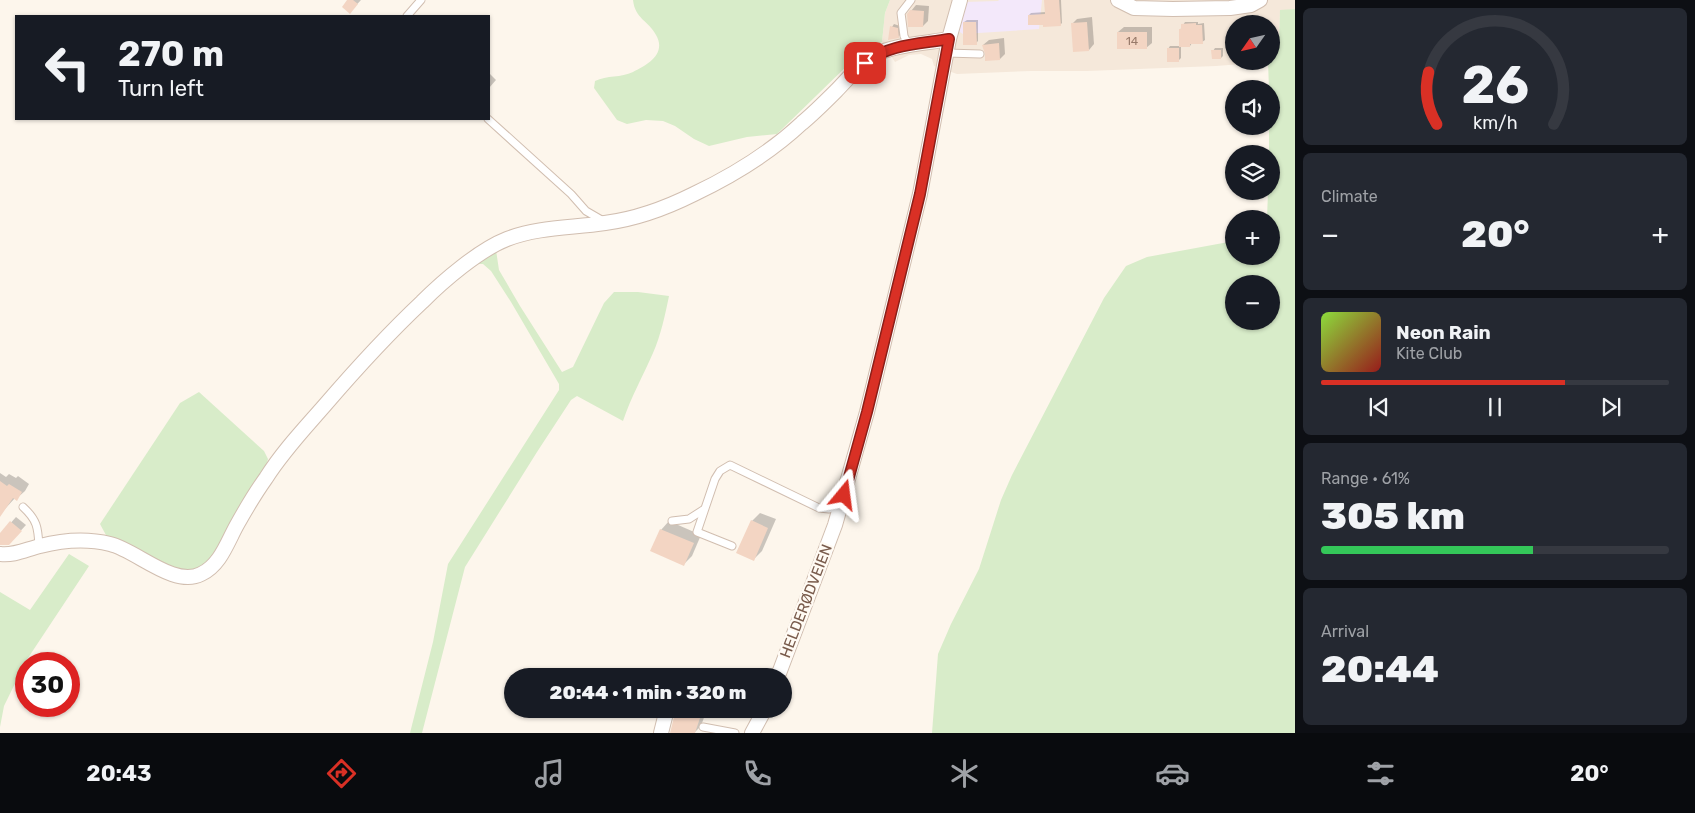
<!DOCTYPE html>
<html lang="en">
<head>
<meta charset="utf-8">
<style>
  :root { --surface:#171b24; --page:#242831; --text:#f1f3f6; --muted:#9ea1a6; --line:#363941; --accent:#d93025 }
  body { margin:0; font-family:Rubik,sans-serif; background:var(--page); color:var(--text); height:100vh; display:flex; flex-direction:column; font-size:19px; white-space:nowrap }
  * { box-sizing:border-box; margin:0 }
  p { font-size:16px; color:var(--muted) }
  .icon { flex:none; width:28px; height:28px; fill:none; stroke:currentColor; stroke-width:2; stroke-linecap:round; stroke-linejoin:round }
  .map { position:relative; flex:1; overflow:hidden }
  .details { display:flex; flex-direction:column; gap:8px; padding:8px; background:#0d0f14; width:400px }
  .details>* { flex:none }
  .banner { position:absolute; left:15px; top:15px; width:475px; height:105px; border-radius:0px; box-shadow:0 1px 4px #0004; background:#171b24; color:var(--text); overflow:hidden }
  .needle { width:32px; rotate:236deg }
  .fabs { position:absolute; left:1225px; top:15px; display:grid; gap:10px }
  .fabs a { display:grid; place-items:center; width:55px; height:55px; border-radius:50%; background:var(--surface); box-shadow:0 1px 4px #0004; font-size:25px }
  .speed { position:absolute; left:15px; top:652px; display:flex; gap:10px; font-size:25px; font-weight:700; text-align:center }
  .speed>* { display:grid; place-content:center; width:65px; height:65px; border-radius:50%; background:var(--surface); box-shadow:0 1px 4px #0004; line-height:1 }
  .speed .limit { border:8px solid #d22; background:#fff; color:#111 }
  .pin { position:absolute; display:grid; place-items:center; width:42px; height:42px; color:#fff; margin:-21px; border-radius:10px; box-shadow:0 2px 8px #0006 }
  .me { position:absolute; width:55px; margin:-28px; rotate:16deg; stroke-linejoin:round; filter:drop-shadow(0 0 4px #0008) }
  .turn { display:flex; align-items:center; gap:18px; height:105px; padding:0 20px; font-size:22px }
  .turn .icon { width:65px; height:65px; stroke-width:2.5 }
  .turn b { display:block; font-size:35px; line-height:42px }
  .big { font-size:38px; font-weight:800; line-height:1.1 }
  .details .tile { flex:1; display:flex; flex-direction:column; justify-content:center; gap:8px; min-width:0; padding:0 18px; border-radius:8px; background:var(--page) }
  .details .dial { align-items:center; gap:0 }
  .dial svg { height:130px; overflow:visible; fill:none; stroke:var(--line); stroke-width:7; stroke-linecap:round; text-anchor:middle }
  .dial text { fill:var(--text); stroke:none }
  .song { display:flex; align-items:center; gap:15px }
  .cover { width:60px; height:60px; border-radius:8px; background:linear-gradient(135deg,hsl(90 70% 55%),hsl(0 70% 35%)) }
  .played { height:5px; border-radius:2px; background:linear-gradient(90deg,var(--accent) 70%,var(--line) 70%) }
  .keys { display:flex; justify-content:space-around; direction:ltr }
  .heat { display:flex; justify-content:space-between; align-items:center; font-size:28px; direction:ltr }
  .charge { height:8px; border-radius:4px; background:linear-gradient(90deg,#34c759 61%,var(--line) 0) }
  .trip { position:absolute; left:504px; top:668px; width:288px; height:50px; border-radius:25px; background:var(--surface); box-shadow:0 1px 4px #0004; font-weight:800; line-height:50px; text-align:center }
  .tab-bar { display:flex; height:80px; justify-content:space-around; align-items:center; background:#090b0e; color:var(--muted) }
  .tab-bar .icon { width:35px; height:35px }
  .tab-bar .active { color:var(--accent) }
  .tab-bar b { font-size:22px; color:var(--text) }
  main { display:flex; flex:1; min-height:0 }
  .map>svg:first-child { display:block }
  .residential { fill:#f5e8da }
  .education { fill:#f3e8fa }
  .green { fill:#d8ecc9; fill-rule:evenodd }
  .shadow { fill:#0003 }
  .building { fill:#f3d5c3 }
  .lines { fill:none; stroke-linecap:round; stroke-linejoin:round }
  .lane-casing { stroke:#d1beb0; stroke-width:9 }
  .street-casing { stroke:#d1beb0; stroke-width:16 }
  .lane { stroke:#fff; stroke-width:7 }
  .street { stroke:#fff; stroke-width:14 }
  .route-casing { stroke:#8d1f18; stroke-width:12 }
  .route { stroke:#d93025; stroke-width:9 }
  .labels { text-anchor:middle; dominant-baseline:central; stroke-width:4.5; stroke-linejoin:round; paint-order:stroke }
  .number-label { font-size:12px; fill:#987a6a }
  .street-label { font-size:15px; fill:#7a5c4d; stroke:#fffaf3 }
</style>
</head>
<body>
<main>
<div class="map">
<svg width="1295" height="733" viewBox="0 0 1295 733">
  <rect width="100%" height="100%" fill="#fdf6ec"/>
  <polygon class="residential" points="890,0 1295,0 1295,9 1280,11 1279,41 1274,60 1271,61 1271,24 1234,24 1234,61 1271,61 1268,62 1216,66 1087,71 1031,71 957,74 934,66 932,59 921,54 909,55 895,62 882,42 885,13"/>
  <polygon class="education" points="999,0 1042,0 1039,29 963,34 958,31 964,2 998,1"/>
  <g class="green">
    <path d="M633 0H890L885 13 882 42 856 57 777 134 747 137 709 146 694 139 675 126 663 121 646 120 627 124 617 120 594 88 595 81C607 75 621 78 633 72 647 65 667 54 656 35 649 21 635 19 633 0Z"/>
    <path d="M1295 9V733H932L938 654 951 624 979 569 1001 500 1012 475 1104 298 1126 266 1147 257 1234 241V256H1271V219H1267L1268 191H1271V154H1269V126H1271V89H1269L1268 62 1274 60 1279 41 1280 10ZM1234 284H1271V321H1234Z"/>
    <path d="M496 250 499 270 520 306 562 372 573 367 604 303 614 292H638L669 296C665 315 661 335 653 353 643 376 631 397 623 421L577 396 571 400 537 452 465 567 422 733H410L433 642 448 564 559 390V384L511 302 491 271 483 264H476Z"/>
    <polygon points="199,392 264,451 268,459 265,470 212,560 207,566 191,571 175,570 107,537 100,524 180,403"/>
    <polygon points="69,554 89,566 26,661 4,706 0,727 0,592 30,610"/>
  </g>
  <g class="shadow">
    <polygon points="349,0 361,0 350,12"/>
    <polygon points="1045,0 1061,0 1062,23 1060,25 1029,15 1031,13 1046,12"/>
    <polygon points="916,5 929,6 928,21 923,26 911,11"/>
    <polygon points="1092,17 1094,44 1089,50 1072,24 1077,19"/>
    <polygon points="967,20 978,20 978,41 976,43 964,22"/>
    <polygon points="1185,22 1198,22 1198,24 1204,23 1205,40 1202,42 1192,43 1190,46 1181,46 1181,58 1179,60 1168,49 1170,46 1181,46 1180,30"/>
    <polygon points="894,24 900,26 901,34 898,37 892,27"/>
    <polygon points="1124,27 1152,27 1152,43 1146,48 1118,32"/>
    <polygon points="1231,30 1234,30 1234,46 1230,46 1229,32"/>
    <polygon points="1004,38 1005,54 1000,59 983,45 989,40"/>
    <polygon points="1215,48 1223,48 1223,56 1221,58 1213,51"/>
    <polygon points="489,73 496,80 489,88"/>
    <polygon points="0,473 6,477 9,474 16,478 18,476 29,484 25,491 16,499 15,498 4,510 0,507"/>
    <polygon points="760,513 776,519 762,551 754,559 752,521"/>
    <polygon points="16,517 26,525 14,538 0,544 0,535"/>
    <polygon points="669,521 701,535 692,556 684,564 661,530"/>
    <polygon points="695,668 719,676 687,676"/>
    <polygon points="754,669 770,674 769,676 748,676"/>
    <polygon points="677,709 707,709 701,726 694,733 671,733"/>
  </g>
  <g class="building">
    <polygon points="347,0 353,0 358,4 350,14 342,7"/>
    <polygon points="1044,0 1059,0 1061,26 1043,27 1043,25 1028,25 1028,15 1045,14"/>
    <polygon points="910,10 924,11 923,27 908,27 907,14"/>
    <polygon points="963,22 976,22 977,45 963,45"/>
    <polygon points="1087,22 1089,51 1073,52 1071,23"/>
    <polygon points="1196,23 1196,25 1202,25 1203,44 1190,44 1190,47 1179,47 1179,29 1181,29 1181,24"/>
    <polygon points="890,26 898,28 899,38 888,40"/>
    <rect x="1117" y="32" width="30" height="17"/>
    <polygon points="999,43 1000,60 985,61 985,54 982,45"/>
    <rect x="1167" y="48" width="12" height="14"/>
    <polygon points="1211,50 1221,50 1221,59 1212,59"/>
    <polygon points="0,481 7,486 9,484 22,492 17,501 13,498 0,517"/>
    <polygon points="751,520 768,528 754,561 736,553"/>
    <polygon points="10,521 22,531 9,545 0,545 0,533"/>
    <polygon points="660,529 694,543 684,566 650,551"/>
    <polygon points="676,709 703,709 695,733 670,733"/>
  </g>
  <g class="lines">
    <g class="lane-casing">
      <g id="lane">
        <polyline points="407,16 421,0"/>
        <polyline points="909,46 904,36 901,13 911,0"/>
        <polyline points="947,53 980,54"/>
        <polyline points="488,119 571,194 586,211 605,222"/>
        <path d="M23 507C37 520 38 527 39 546"/>
        <polyline points="672,521 689,519 703,510"/>
        <polyline points="732,546 697,532 715,479 720,471 730,465 819,508 829,509 840,505"/>
        <polyline points="703,727 735,733"/>
      </g>
    </g>
    <g class="street-casing">
      <g id="street">
        <polyline points="1118,0 1134,8 1173,9 1230,8 1251,5 1260,0"/>
        <path d="M0 554C14 556 27 549 40 546 63 540 86 538 110 544 136 550 174 588 201 574 221 565 228 540 238 523 247 507 256 492 266 478 283 451 305 428 325 405 356 369 388 334 422 302 443 281 479 250 507 239 538 227 572 228 605 223 636 219 666 208 694 194 732 176 771 152 802 123 814 113 825 102 836 91 848 79 860 63 875 55 892 45 928 43 949 39"/>
        <polyline points="778,676 835,525 867,412 920,194 949,39 960,0"/>
        <polyline points="661,733 667,709"/>
        <polyline points="752,733 765,709"/>
      </g>
    </g>
    <use href="#lane" class="lane"/>
    <use href="#street" class="street"/>
  </g>
  <g class="lines">
    <g class="route-casing">
      <path id="route" d="M844 495 867 412 920 194 949 39C921 44 888 44 865 63"/>
    </g>
    <use href="#route" class="route"/>
  </g>
  <g class="labels">
    <g class="number-label">
      <text x="1132" y="41">14</text>
    </g>
    <g class="street-label">
      <text transform="translate(806 601) rotate(-69)">HELDERØDVEIEN</text>
    </g>
  </g>
</svg>
<div class="fabs">
<a><svg class="needle" viewBox="-14 -14 28 28"><path d="M0-13l5 13h-10z" fill="#e53935"/><path d="M0 13l5-13h-10z" fill="#9ea1a6"/></svg></a>
<a><svg class="icon" aria-label="sound" viewBox="0 0 24 24"><path d="M4 9h4l5-4v14l-5-4H4zM17 9q2 3 0 6"/></svg></a>
<a><svg class="icon" aria-label="layers" viewBox="0 0 24 24"><path d="M12 4l9 5-9 5-9-5zM3 14l9 5 9-5"/></svg></a>
<a>+</a>
<a>−</a>
</div>
<div class="speed"><div class="limit">30</div></div>
<div class="pin" style="left:865px;top:63px;background:#d93025"><svg class="icon" aria-label="arrive" viewBox="0 0 24 24"><path d="M6 21V4h12l-3 4 3 4H6"/></svg></div>
<svg class="me" style="left:844px;top:495px" viewBox="-20 -20 40 40"><path d="M0-17L14 15 0 8-14 15z" fill="#d93025" stroke="#fff" stroke-width="4"/></svg>
<div class="trip">20:44 · 1 min · 320 m</div>
<div class="banner">
<div class="turn"><svg class="icon" aria-label="left" viewBox="0 0 24 24"><path d="M17 20v-9H6M10 6l-5 5 5 5"/></svg><div><b>270 m</b>Turn left</div></div>
</div>
</div>
<section class="details">
<div class="tile dial"><svg viewBox="0 0 100 80">
<path d="M14 69A42 42 0 1 1 86 69"/>
<path d="M14 69A42 42 0 0 1 9 37" stroke="#d93025"/>
<text x="50" y="56" font-size="32" font-weight="700">26</text>
<text x="50" y="72" font-size="11">km/h</text>
</svg></div>
<div class="tile"><p>Climate</p>
<div class="heat"><a>−</a><b class="big">20°</b><a>+</a></div>
</div>
<div class="tile">
<div class="song"><i class="cover"></i><div><b>Neon Rain</b><p>Kite Club</p></div></div>
<div class="played"></div>
<div class="keys"><svg class="icon" aria-label="previous" viewBox="0 0 24 24"><path d="M18 5L8 12l10 7zM5 5v14"/></svg><svg class="icon" aria-label="pause" viewBox="0 0 24 24"><path d="M8 5v14M16 5v14"/></svg><svg class="icon" aria-label="next" viewBox="0 0 24 24"><path d="M6 5l10 7-10 7zM19 5v14"/></svg></div>
</div>
<div class="tile"><p>Range · 61%</p><b class="big">305 km</b><div class="charge"></div></div>
<div class="tile"><p>Arrival</p><b class="big">20:44</b></div>
</section>
</main>
<nav class="tab-bar">
<b>20:43</b>
<svg class="icon active" aria-label="directions" viewBox="0 0 24 24"><path d="M12 3l9 9-9 9-9-9zM9 14v-3h6M13 9l2 2-2 2"/></svg>
<svg class="icon" aria-label="music" viewBox="0 0 24 24"><path d="M9 18V5l10-2v13"/><circle cx="6" cy="18" r="3"/><circle cx="16" cy="16" r="3"/></svg>
<svg class="icon" aria-label="phone" viewBox="0 0 24 24"><path d="M5 4h4l2 5-3 2q2 4 5 5l2-3 5 2v4C11 20 4 13 5 4z"/></svg>
<svg class="icon" aria-label="climate" viewBox="0 0 24 24"><path d="M12 3v18M4 7l16 10M4 17L20 7"/></svg>
<svg class="icon" aria-label="car" viewBox="0 0 24 24"><path d="M5 17H2v-5l4-1 3-4h7l3 4 3 1v5h-3M9 17h6M6 11h13"/><circle cx="7" cy="17" r="2"/><circle cx="17" cy="17" r="2"/></svg>
<svg class="icon" aria-label="filters" viewBox="0 0 24 24"><path d="M4 7h16M4 17h16"/><circle cx="9" cy="7" r="2"/><circle cx="15" cy="17" r="2"/></svg>
<b>20°</b>
</nav>
</body>
</html>
